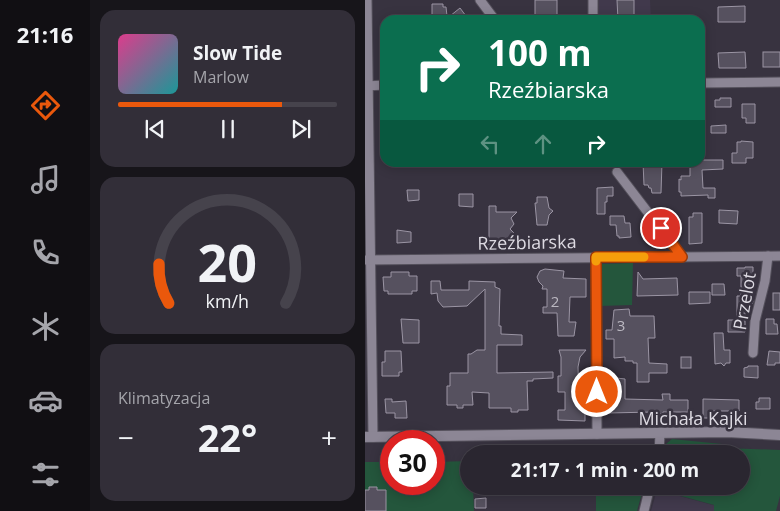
<!DOCTYPE html>
<html lang="pl">
<head>
<meta charset="utf-8">
<style>
  :root { --surface:#2a2630; --page:#322e38; --text:#f1f3f6; --muted:#a5a5ab; --line:#46434c; --accent:#ea580c }
  body { margin:0; font-family:"Open Sans",sans-serif; background:var(--page); color:var(--text); height:100vh; display:flex; flex-direction:column; font-size:19px; white-space:nowrap }
  * { box-sizing:border-box; margin:0 }
  p { font-size:16px; color:var(--muted) }
  .icon { flex:none; width:28px; height:28px; fill:none; stroke:currentColor; stroke-width:2; stroke-linecap:round; stroke-linejoin:round }
  .map { position:relative; flex:1; overflow:hidden }
  .drawer { display:flex; flex-direction:column; gap:10px; padding:10px; background:#17151a; width:275px }
  .drawer>* { flex:none }
  .guide { position:absolute; left:15px; top:15px; width:325px; height:152px; border-radius:15px; box-shadow:0 2px 12px #0003,0 0 0 1px var(--line); background:#0b6e4f; color:#fff; overflow:hidden }
  .speed { position:absolute; left:15px; top:430px; display:flex; gap:10px; font-size:25px; font-weight:700; text-align:center }
  .speed>* { display:grid; place-content:center; width:65px; height:65px; border-radius:50%; background:var(--surface); box-shadow:0 2px 12px #0003,0 0 0 1px var(--line); line-height:1 }
  .speed .limit { border:8px solid #d22; background:#fff; color:#111 }
  .pin { position:absolute; display:grid; place-items:center; width:42px; height:42px; color:#fff; margin:-21px; border:2px solid #fff; border-radius:50%; box-shadow:0 1px 5px #0007 }
  .me { position:absolute; width:55px; margin:-28px; rotate:0deg; stroke-linejoin:round; filter:drop-shadow(0 0 4px #0008) }
  .turn { display:flex; align-items:center; gap:18px; height:105px; padding:0 25px; font-size:22px }
  .turn .icon { width:65px; height:65px; stroke-width:2.5 }
  .turn b { display:block; font-size:35px; line-height:42px }
  .lanes { display:flex; align-items:center; height:48px; padding:0 25px; background:#0003; justify-content:center; gap:25px; direction:ltr }
  .lanes .off { opacity:.35 }
  .big { font-size:38px; font-weight:700; line-height:1.1 }
  .drawer .widget { flex:1; display:flex; flex-direction:column; justify-content:center; gap:8px; min-width:0; padding:0 18px; border-radius:15px; background:var(--page) }
  .drawer .dial { align-items:center; gap:0 }
  .dial svg { height:130px; overflow:visible; fill:none; stroke:var(--line); stroke-width:7; stroke-linecap:round; text-anchor:middle }
  .dial text { fill:var(--text); stroke:none }
  .song { display:flex; align-items:center; gap:15px }
  .cover { width:60px; height:60px; border-radius:8px; background:linear-gradient(135deg,hsl(330 70% 55%),hsl(180 70% 35%)) }
  .played { height:5px; border-radius:2px; background:linear-gradient(90deg,var(--accent) 75%,var(--line) 75%) }
  .keys { display:flex; justify-content:space-around; direction:ltr }
  .heat { display:flex; justify-content:space-between; align-items:center; font-size:28px; direction:ltr }
  .trip { position:absolute; left:95px; top:445px; width:290px; height:50px; border-radius:25px; background:var(--surface); box-shadow:0 2px 12px #0003,0 0 0 1px var(--line); font-weight:700; line-height:50px; text-align:center }
  main { display:flex; flex:1; min-height:0 }
  .tab-bar { display:flex; flex-direction:column; width:90px; justify-content:space-around; align-items:center; background:#110f13; color:var(--muted) }
  .tab-bar .icon { width:35px; height:35px }
  .tab-bar .current { color:var(--accent) }
  .tab-bar b { font-size:22px; color:var(--text) }
  .map>svg:first-child { display:block }
  .built { fill:#41394c }
  .green { fill:#24563c }
  .building { fill:#56515f; stroke:#9b95a4 }
  .lines { fill:none; stroke-linecap:round; stroke-linejoin:round }
  .minor-casing { stroke:#54505b; stroke-width:11 }
  .tertiary-casing { stroke:#54505b; stroke-width:12 }
  .minor { stroke:#8c8695; stroke-width:9 }
  .tertiary { stroke:#8c8695; stroke-width:10 }
  .route-casing { stroke:#983908; stroke-width:12 }
  .route { stroke:#ea580c; stroke-width:9 }
  .slow { stroke:#f59e0b; stroke-width:9 }
  .labels { text-anchor:middle; dominant-baseline:central; stroke-width:5; stroke-linejoin:round; paint-order:stroke }
  .number-label { font-size:15px; fill:#bbb8c1 }
  .street-label { font-size:18px; fill:#dddae2; stroke:#383340 }
</style>
</head>
<body>
<main>
<nav class="tab-bar">
<b>21:16</b>
<svg class="icon current" aria-label="directions" viewBox="0 0 24 24"><path d="M12 3l9 9-9 9-9-9zM9 14v-3h6M13 9l2 2-2 2"/></svg>
<svg class="icon" aria-label="music" viewBox="0 0 24 24"><path d="M9 18V5l10-2v13"/><circle cx="6" cy="18" r="3"/><circle cx="16" cy="16" r="3"/></svg>
<svg class="icon" aria-label="phone" viewBox="0 0 24 24"><path d="M5 4h4l2 5-3 2q2 4 5 5l2-3 5 2v4C11 20 4 13 5 4z"/></svg>
<svg class="icon" aria-label="climate" viewBox="0 0 24 24"><path d="M12 3v18M4 7l16 10M4 17L20 7"/></svg>
<svg class="icon" aria-label="car" viewBox="0 0 24 24"><path d="M5 17H2v-5l4-1 3-4h7l3 4 3 1v5h-3M9 17h6M6 11h13"/><circle cx="7" cy="17" r="2"/><circle cx="17" cy="17" r="2"/></svg>
<svg class="icon" aria-label="filters" viewBox="0 0 24 24"><path d="M4 7h16M4 17h16"/><circle cx="9" cy="7" r="2"/><circle cx="15" cy="17" r="2"/></svg>
</nav>
<section class="drawer">
<div class="widget">
<div class="song"><i class="cover"></i><div><b>Slow Tide</b><p>Marlow</p></div></div>
<div class="played"></div>
<div class="keys"><svg class="icon" aria-label="previous" viewBox="0 0 24 24"><path d="M18 5L8 12l10 7zM5 5v14"/></svg><svg class="icon" aria-label="pause" viewBox="0 0 24 24"><path d="M8 5v14M16 5v14"/></svg><svg class="icon" aria-label="next" viewBox="0 0 24 24"><path d="M6 5l10 7-10 7zM19 5v14"/></svg></div>
</div>
<div class="widget dial"><svg viewBox="0 0 100 80">
<path d="M14 69A42 42 0 1 1 86 69"/>
<path d="M14 69A42 42 0 0 1 8 45" stroke="#ea580c"/>
<text x="50" y="56" font-size="32" font-weight="700">20</text>
<text x="50" y="72" font-size="11">km/h</text>
</svg></div>
<div class="widget"><p>Klimatyzacja</p>
<div class="heat"><a>−</a><b class="big">22°</b><a>+</a></div>
</div>
</section>
<div class="map">
<svg width="415" height="511" viewBox="0 0 415 511">
  <rect width="100%" height="100%" fill="#383340"/>
  <g class="built">
    <polygon points="234,0 285,0 286,20 234,20"/>
    <polygon points="292,490 370,511 286,511"/>
  </g>
  <g class="green">
    <polygon points="268,263 267,305 235,306 235,267 237,264"/>
    <polygon points="307,439 357,444 338,454 298,454 301,444"/>
    <polygon points="359,448 415,450 415,496 411,511 349,511 349,505 294,490 296,486 376,486 376,454 347,454"/>
    <polygon points="104,461 104,486 108,486 109,511 0,511 0,462 26,462 26,484 69,484 69,462"/>
    <polygon points="231,486 279,486 272,511 231,511"/>
  </g>
  <g class="building">
    <polygon points="170,0 192,0 192,15 186,15 187,20 170,20"/>
    <polygon points="252,0 269,0 269,20 253,20"/>
    <polygon points="67,4 78,4 78,7 81,7 82,16 69,18 67,16"/>
    <polygon points="380,6 380,22 353,22 353,7"/>
    <polygon points="95,8 104,20 80,20"/>
    <polygon points="380,52 381,68 354,68 353,53"/>
    <rect x="398" y="52" width="17" height="15"/>
    <polygon points="355,98 366,98 366,107 350,107 350,100 355,100"/>
    <polygon points="377,104 390,104 390,123 381,123 381,118 377,118"/>
    <polygon points="361,125 361,133 346,133 346,126"/>
    <polygon points="376,141 388,142 388,158 381,158 381,163 367,163 367,153 372,153 372,142 376,142"/>
    <polygon points="335,160 358,160 358,169 337,170 338,188 350,188 350,198 343,198 343,195 316,196 316,192 314,192 314,179 316,180 316,176 325,176 325,162 335,162"/>
    <polygon points="278,162 297,162 296,193 287,193 286,188 284,188 283,185 279,185"/>
    <polygon points="248,187 248,196 242,196 242,202 240,202 240,214 232,214 232,188"/>
    <polygon points="42,190 54,190 54,200 43,201"/>
    <polygon points="94,194 108,194 108,207 94,206"/>
    <polygon points="172,197 182,197 184,208 188,211 184,215 182,225 172,225 170,203 172,203"/>
    <polygon points="124,206 131,206 131,212 152,212 146,218 149,224 145,229 149,233 144,237 144,247 136,247 136,245 124,245"/>
    <polygon points="354,210 373,211 372,224 354,223"/>
    <polygon points="328,213 337,213 337,243 324,244 324,217 328,217"/>
    <polygon points="245,216 259,216 260,223 265,223 266,237 254,238 254,236 252,236 251,225 245,225"/>
    <polygon points="32,230 46,232 46,242 32,243"/>
    <polygon points="380,267 388,267 388,302 386,305 386,311 380,311 380,332 363,332 363,320 372,320 372,296 376,296 376,276 372,276 372,268 380,268"/>
    <polygon points="180,269 199,271 198,278 221,279 221,297 205,297 204,322 211,322 209,336 193,336 192,313 178,313 178,307 182,307 182,289 177,289 178,286 174,282 172,277 175,271"/>
    <polygon points="26,272 44,272 44,276 52,276 52,291 47,291 47,294 23,294 23,291 19,291 18,277 26,277"/>
    <polygon points="273,272 278,279 312,278 313,295 272,296"/>
    <polygon points="66,281 75,281 76,290 104,290 104,281 130,282 130,287 135,289 134,326 136,326 136,334 157,335 157,345 132,345 132,373 188,372 188,378 168,379 168,381 162,381 163,410 153,410 153,412 146,412 146,408 124,408 124,393 107,392 108,405 98,405 98,408 92,408 92,405 82,405 82,386 85,386 85,373 103,373 103,354 106,354 112,350 120,350 120,289 102,306 78,307 73,301 72,293 66,294"/>
    <polygon points="347,284 359,284 360,295 347,295"/>
    <polygon points="324,292 345,292 345,303 324,304"/>
    <rect x="408" y="293" width="7" height="17"/>
    <polygon points="264,309 265,316 289,316 290,338 283,338 284,363 302,364 302,373 284,373 284,382 272,382 272,363 268,363 268,361 260,361 260,357 249,358 249,339 241,339 241,330 247,330 249,310"/>
    <polygon points="36,319 54,320 54,343 38,343"/>
    <polygon points="401,319 409,319 409,324 412,324 413,334 401,334"/>
    <polygon points="349,333 358,333 359,350 365,350 365,363 361,363 359,366 356,363 350,364"/>
    <polygon points="194,350 221,350 215,357 213,367 214,401 219,401 220,405 220,421 193,420 193,410 200,410 200,392 193,392 193,376 196,376 196,357"/>
    <polygon points="20,351 36,351 37,372 34,372 34,376 17,376 17,362 20,362"/>
    <polygon points="404,351 415,352 415,363 410,363 410,365 402,365"/>
    <rect x="316" y="357" width="10" height="11"/>
    <polygon points="383,366 393,366 393,378 379,377 379,368 383,367"/>
    <polygon points="243,377 260,379 260,399 298,400 297,394 305,394 305,400 323,400 323,412 298,412 298,414 289,414 289,412 243,413"/>
    <polygon points="394,398 405,398 405,409 391,409 391,402 394,402"/>
    <polygon points="20,399 27,399 27,402 41,401 42,418 30,418 30,413 21,413"/>
    <polygon points="338,399 374,400 374,411 346,411 345,418 338,418"/>
    <polygon points="4,487 12,487 12,490 21,490 21,511 0,511 0,490 4,490"/>
    <polygon points="121,498 121,508 110,508 110,499"/>
  </g>
  <g class="lines">
    <g class="minor-casing">
      <g id="minor">
        <polyline points="2,0 8,437"/>
        <polyline points="115,0 130,20"/>
        <polyline points="228,0 228,20"/>
        <polyline points="335,83 415,82"/>
        <polyline points="0,86 20,85"/>
        <polyline points="252,172 317,257"/>
        <polyline points="231,257 232,434"/>
        <polyline points="0,260 415,256"/>
        <polyline points="388,353 390,321 400,281 403,256"/>
        <polyline points="294,454 295,433"/>
        <polyline points="279,511 285,486"/>
      </g>
    </g>
    <g class="tertiary-casing">
      <polyline id="tertiary" points="0,437 362,432 415,435"/>
    </g>
    <use href="#minor" class="minor"/>
    <use href="#tertiary" class="tertiary"/>
  </g>
  <g class="lines">
    <g class="route-casing">
      <polyline id="route" points="232,392 231,257 317,257 296,228"/>
    </g>
    <use href="#route" class="route"/>
    <polyline class="slow" points="231,261 231,257 279,257"/>
  </g>
  <g class="labels">
    <g class="number-label">
      <text x="190" y="301">2</text>
      <text x="256" y="325">3</text>
    </g>
    <g class="street-label">
      <text transform="translate(162 242) rotate(-1)">Rzeźbiarska</text>
      <text transform="translate(379 301) rotate(-80)">Przelot</text>
      <text x="328" y="418">Michała Kajki</text>
    </g>
  </g>
</svg>
<div class="speed"><div class="limit">30</div></div>
<div class="pin" style="left:296px;top:228px;background:#d93025"><svg class="icon" aria-label="arrive" viewBox="0 0 24 24"><path d="M6 21V4h12l-3 4 3 4H6"/></svg></div>
<svg class="me" style="left:232px;top:392px" viewBox="-20 -20 40 40"><circle r="17" fill="#ea580c" stroke="#fff" stroke-width="3"/><path d="M0-11L8 9 0 5-8 9z" fill="#fff"/></svg>
<div class="trip">21:17 · 1 min · 200 m</div>
<div class="guide">
<div class="turn"><svg class="icon" aria-label="right" viewBox="0 0 24 24"><path d="M7 20v-9h11M14 6l5 5-5 5"/></svg><div><b>100 m</b>Rzeźbiarska</div></div>
<div class="lanes"><svg class="icon off" aria-label="left" viewBox="0 0 24 24"><path d="M17 20v-9H6M10 6l-5 5 5 5"/></svg><svg class="icon off" aria-label="ahead" viewBox="0 0 24 24"><path d="M12 20V5M6 11l6-6 6 6"/></svg><svg class="icon" aria-label="right" viewBox="0 0 24 24"><path d="M7 20v-9h11M14 6l5 5-5 5"/></svg></div>
</div>
</div>
</main>
</body>
</html>
